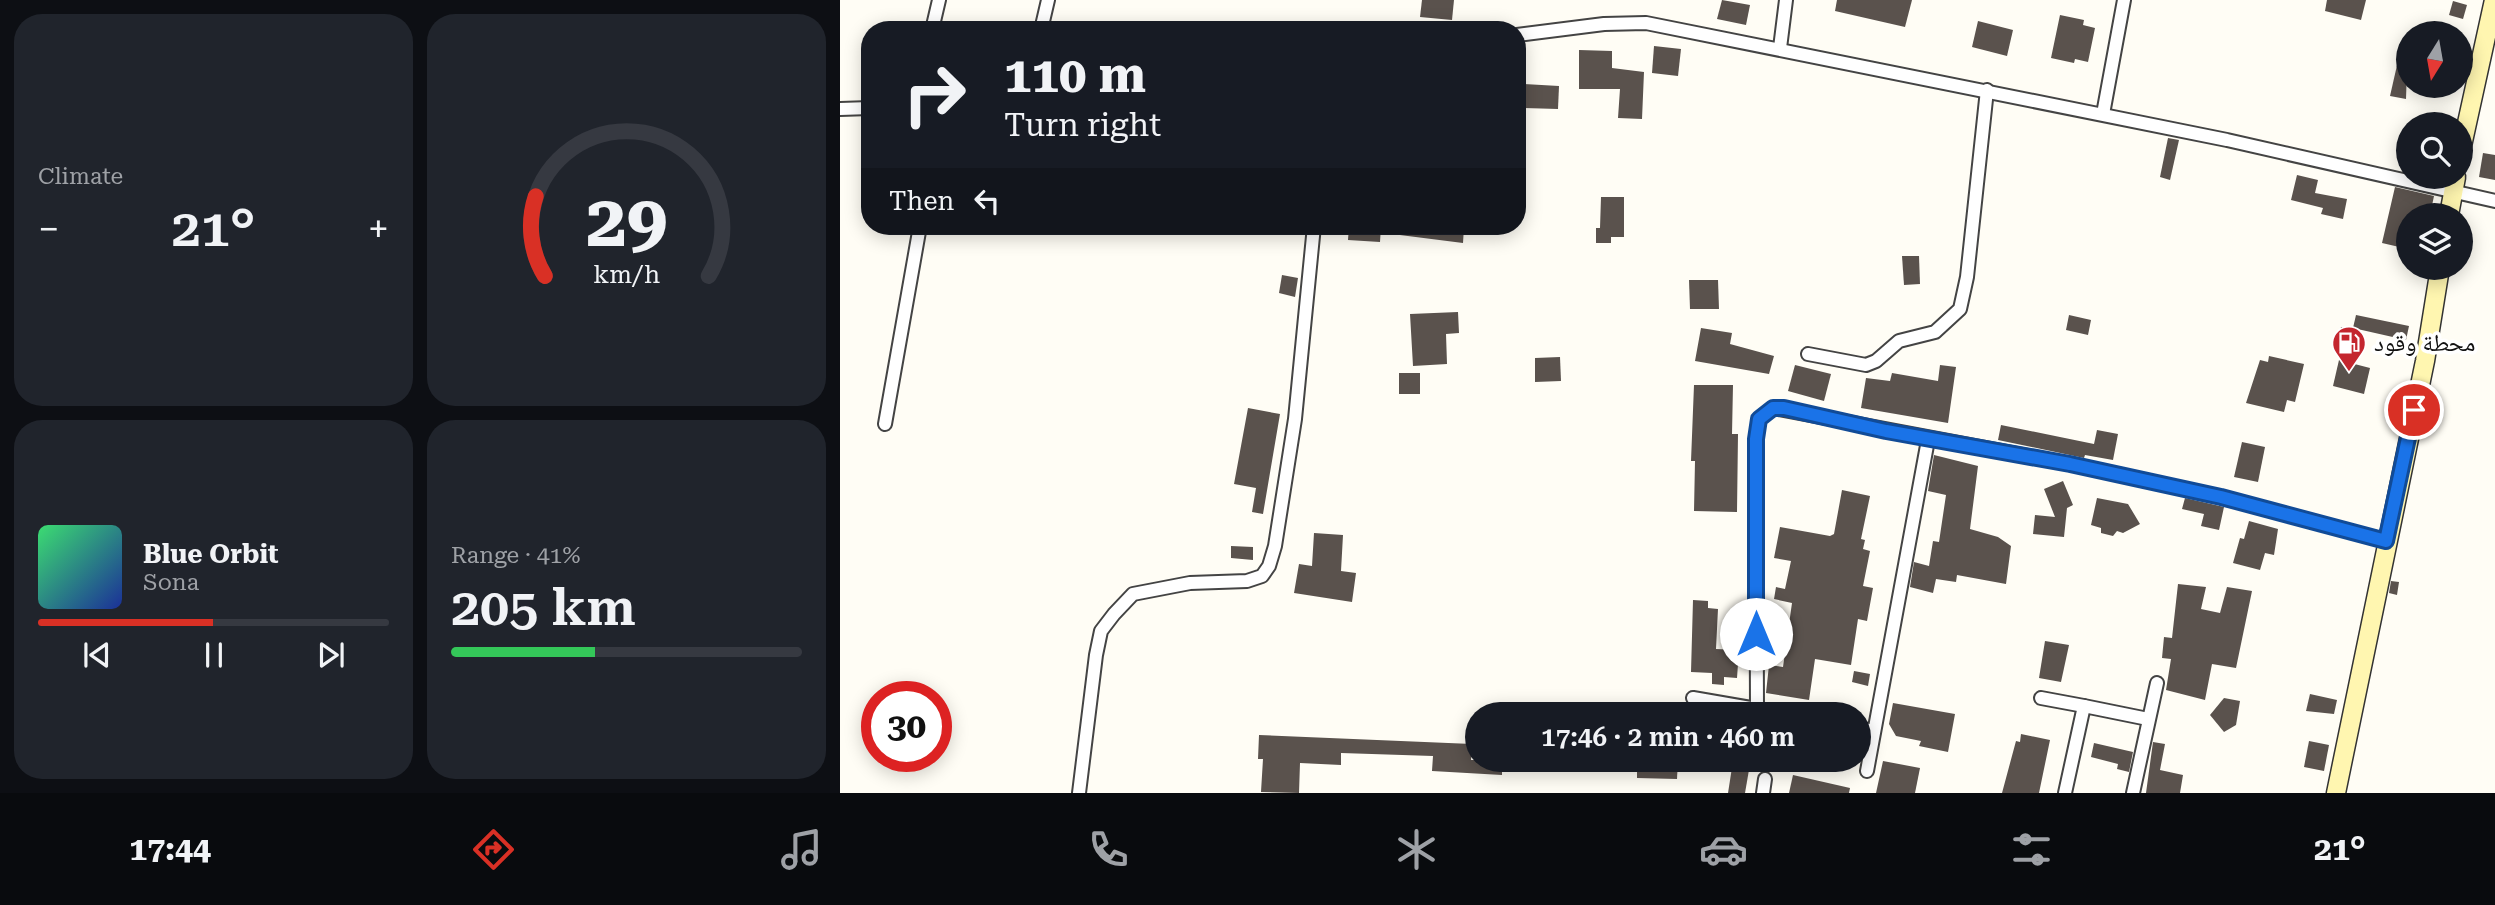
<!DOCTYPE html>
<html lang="en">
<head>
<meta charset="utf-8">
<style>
  :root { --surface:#171b24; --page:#20242c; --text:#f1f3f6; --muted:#9ea1a6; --line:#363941; --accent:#d93025 }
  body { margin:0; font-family:"Roboto Serif","Noto Naskh Arabic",serif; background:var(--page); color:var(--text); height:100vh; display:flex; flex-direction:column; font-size:26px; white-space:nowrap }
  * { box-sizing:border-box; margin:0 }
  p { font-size:23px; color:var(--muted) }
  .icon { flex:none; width:38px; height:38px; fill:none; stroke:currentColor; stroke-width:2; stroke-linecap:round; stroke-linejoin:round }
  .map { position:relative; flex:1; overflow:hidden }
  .drawer { display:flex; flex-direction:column; gap:14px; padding:14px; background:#0d0f14; width:840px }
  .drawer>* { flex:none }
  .top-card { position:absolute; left:21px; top:21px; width:665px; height:214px; border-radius:28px; box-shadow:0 4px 18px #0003; background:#171b24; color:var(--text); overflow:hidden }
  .needle { width:46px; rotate:191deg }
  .controls { position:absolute; left:1556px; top:21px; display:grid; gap:14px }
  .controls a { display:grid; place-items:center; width:77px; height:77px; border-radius:50%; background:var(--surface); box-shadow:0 4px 18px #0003; font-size:35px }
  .speed { position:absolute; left:21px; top:681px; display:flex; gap:14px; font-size:35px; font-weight:700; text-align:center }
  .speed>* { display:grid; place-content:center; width:91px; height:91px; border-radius:50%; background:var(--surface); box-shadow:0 4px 18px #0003; line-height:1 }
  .speed .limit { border:10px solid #d22; background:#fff; color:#111 }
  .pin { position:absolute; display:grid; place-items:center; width:60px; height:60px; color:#fff; margin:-30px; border:4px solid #fff; border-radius:50%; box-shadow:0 2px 7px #0007 }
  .me { position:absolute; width:77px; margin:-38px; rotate:0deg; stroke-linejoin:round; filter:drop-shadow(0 0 5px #0008) }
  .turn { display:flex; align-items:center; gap:24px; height:147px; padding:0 28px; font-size:32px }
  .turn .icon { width:91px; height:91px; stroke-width:2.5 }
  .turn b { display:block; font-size:49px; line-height:60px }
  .then { display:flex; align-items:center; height:66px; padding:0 28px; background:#0003; gap:14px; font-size:26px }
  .big { font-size:52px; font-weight:600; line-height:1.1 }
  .drawer .tile { flex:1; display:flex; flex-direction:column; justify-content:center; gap:10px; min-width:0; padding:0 24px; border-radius:28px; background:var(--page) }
  .drawer .dial { align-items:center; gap:0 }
  .dial svg { height:182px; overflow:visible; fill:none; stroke:var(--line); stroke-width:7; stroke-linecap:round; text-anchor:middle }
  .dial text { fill:var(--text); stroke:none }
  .song { display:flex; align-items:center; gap:21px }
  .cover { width:84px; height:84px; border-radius:10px; background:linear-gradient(135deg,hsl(140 70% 55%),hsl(230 70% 35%)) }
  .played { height:7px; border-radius:4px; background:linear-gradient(90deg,var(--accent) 50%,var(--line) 50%) }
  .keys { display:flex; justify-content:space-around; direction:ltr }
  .heat { display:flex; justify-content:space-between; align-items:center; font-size:38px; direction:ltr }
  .charge { height:10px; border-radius:5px; background:linear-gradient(90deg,#34c759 41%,var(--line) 0) }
  .drawer .tiles { flex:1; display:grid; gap:14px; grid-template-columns:repeat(2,1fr) }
  .trip { position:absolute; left:625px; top:702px; width:406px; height:70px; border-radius:35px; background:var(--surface); box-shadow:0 4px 18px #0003; font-weight:600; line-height:70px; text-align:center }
  .tabs { display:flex; height:112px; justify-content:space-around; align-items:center; background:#090b0e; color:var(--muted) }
  .tabs .icon { width:49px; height:49px }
  .tabs .active { color:var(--accent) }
  .tabs b { font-size:32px; color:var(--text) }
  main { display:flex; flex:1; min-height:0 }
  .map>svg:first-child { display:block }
  .building { fill:#5a524d }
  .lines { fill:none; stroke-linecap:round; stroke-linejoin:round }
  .street-casing { stroke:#444; stroke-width:16 }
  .secondary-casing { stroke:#333; stroke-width:21 }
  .street { stroke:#fff; stroke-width:12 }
  .secondary { stroke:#fff6b0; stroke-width:18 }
  .route-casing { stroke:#114b97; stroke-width:18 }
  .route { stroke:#1a73e8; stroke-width:12 }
  .labels { text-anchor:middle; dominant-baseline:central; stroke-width:7; stroke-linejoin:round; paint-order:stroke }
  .poi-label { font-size:24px; fill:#111; stroke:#fff; text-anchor:start }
</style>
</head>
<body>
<main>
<section class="drawer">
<div class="tiles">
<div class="tile"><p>Climate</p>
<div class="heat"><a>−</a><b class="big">21°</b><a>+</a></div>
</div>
<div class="tile dial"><svg viewBox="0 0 100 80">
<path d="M14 69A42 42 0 1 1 86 69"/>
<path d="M14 69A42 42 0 0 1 10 34" stroke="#d93025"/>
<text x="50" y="56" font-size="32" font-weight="700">29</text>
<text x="50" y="72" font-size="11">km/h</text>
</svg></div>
<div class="tile">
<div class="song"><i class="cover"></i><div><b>Blue Orbit</b><p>Sona</p></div></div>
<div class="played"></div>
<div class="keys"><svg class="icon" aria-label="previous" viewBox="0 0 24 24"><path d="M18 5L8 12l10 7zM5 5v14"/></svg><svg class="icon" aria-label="pause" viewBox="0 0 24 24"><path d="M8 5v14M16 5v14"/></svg><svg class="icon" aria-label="next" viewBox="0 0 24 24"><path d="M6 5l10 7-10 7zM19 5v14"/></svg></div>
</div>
<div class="tile"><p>Range · 41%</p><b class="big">205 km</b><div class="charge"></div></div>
</div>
</section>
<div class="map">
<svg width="1655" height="793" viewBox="0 0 1655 793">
  <rect width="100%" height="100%" fill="#fffdf5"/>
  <g class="building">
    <polygon points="582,0 614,0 612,20 580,17"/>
    <polygon points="882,0 910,5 906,25 877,19"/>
    <polygon points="997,0 1072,0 1065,27 995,11"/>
    <polygon points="1487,0 1526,0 1521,20 1485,11"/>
    <polygon points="1613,1 1627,5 1623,19 1609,15"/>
    <polygon points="1220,15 1244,20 1243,25 1255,28 1248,62 1235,59 1234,63 1211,58"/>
    <polygon points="1138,21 1173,30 1167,56 1132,47"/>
    <polygon points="1563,39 1568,39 1566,99 1550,96"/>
    <polygon points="814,46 841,49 838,76 812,73"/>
    <polygon points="739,50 772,51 772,68 804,72 802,119 778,118 780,89 739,89"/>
    <polygon points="682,84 719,86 718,109 682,108"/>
    <polygon points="1328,138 1339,140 1330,180 1320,177"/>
    <polygon points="1643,153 1655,155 1655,180 1639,177"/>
    <polygon points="1457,175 1478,180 1475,193 1507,199 1503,219 1481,214 1483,208 1451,200"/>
    <polygon points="1555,187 1594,196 1590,215 1568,215 1568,249 1542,243"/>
    <polygon points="761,197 784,197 784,237 771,237 771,243 756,243 756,228 760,228"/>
    <polygon points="509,226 541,226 540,242 508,240"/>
    <polygon points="552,226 624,226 623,243 552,234"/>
    <polygon points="1062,256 1079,256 1080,284 1064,285"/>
    <polygon points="442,275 458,278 455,297 439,293"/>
    <polygon points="849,280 878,280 879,309 850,309"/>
    <polygon points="618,312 619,333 606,334 607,364 573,366 570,314"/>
    <polygon points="1229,315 1251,320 1248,335 1226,330"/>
    <polygon points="1516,315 1569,326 1566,340 1513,328"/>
    <polygon points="1501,327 1515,330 1510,356 1496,354"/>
    <polygon points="861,328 892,333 890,344 934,356 929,374 855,361"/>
    <polygon points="1429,356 1464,364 1455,402 1447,400 1444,412 1406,403 1420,360 1428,362"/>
    <polygon points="720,357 721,381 695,382 695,358"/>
    <polygon points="1499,360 1530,368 1524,394 1493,386"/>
    <polygon points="955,365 991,374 984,401 948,391"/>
    <polygon points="1100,365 1116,367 1108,423 1021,408 1026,378 1050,381 1052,373 1098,381"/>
    <rect x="559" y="373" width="21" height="21"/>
    <polygon points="854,385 893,385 892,434 898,434 897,512 854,511 855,461 851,461"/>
    <polygon points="408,408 440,414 423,514 412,512 416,488 394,484"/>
    <polygon points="1161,425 1254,444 1257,430 1278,434 1273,460 1245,455 1244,458 1158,440"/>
    <polygon points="1402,442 1425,447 1418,482 1394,477"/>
    <polygon points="1094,455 1138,466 1130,529 1158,537 1171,546 1166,584 1117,575 1116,582 1096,579 1093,593 1070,587 1074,562 1089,566 1093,541 1099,542 1106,495 1088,491"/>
    <polygon points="1223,481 1233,505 1227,508 1224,537 1193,534 1195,515 1215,517 1204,489"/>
    <polygon points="1002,490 1030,496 1021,539 1025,540 1023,549 1030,551 1023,586 1033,588 1027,621 1018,619 1011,665 975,659 969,700 926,693 929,665 943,667 952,603 934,599 936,587 945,589 951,561 934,558 940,527 990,536 994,534"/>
    <polygon points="1257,498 1288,504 1300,524 1283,533 1277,531 1273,536 1261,533 1261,528 1251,525"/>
    <polygon points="1345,498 1384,507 1379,530 1361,526 1364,514 1342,509"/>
    <polygon points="1409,521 1438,529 1434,555 1425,553 1420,570 1393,563 1400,538 1404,539"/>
    <polygon points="474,533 503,535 501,571 516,573 512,602 454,593 459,564 472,566"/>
    <polygon points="391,546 413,547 413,560 391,558"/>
    <polygon points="1551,581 1559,582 1557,595 1549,593"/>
    <polygon points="1338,584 1366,587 1361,609 1380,613 1387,587 1412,591 1396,668 1372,664 1365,700 1326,690 1331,659 1322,658 1324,637 1332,638"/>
    <polygon points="853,600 868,601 868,608 878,609 876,649 899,650 897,678 884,677 884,685 872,684 872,673 851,672"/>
    <polygon points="1205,641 1229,645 1221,682 1199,678"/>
    <polygon points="1014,671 1030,674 1028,686 1012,682"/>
    <polygon points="1470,694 1497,700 1494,714 1466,711"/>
    <polygon points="1384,698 1400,701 1396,725 1384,732 1370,715"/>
    <polygon points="1053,703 1115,714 1108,752 1079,746 1081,741 1056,736 1049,724"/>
    <polygon points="1181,734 1210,740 1199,793 1162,793 1176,741 1180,742"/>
    <polygon points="419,735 632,744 631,760 662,760 662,775 592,771 593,756 501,753 501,765 460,763 459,793 421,792 423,759 418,759"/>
    <polygon points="1469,741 1489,745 1484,771 1464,767"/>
    <polygon points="1313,742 1325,744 1320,770 1343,775 1340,793 1306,793"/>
    <polygon points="1254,743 1293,752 1289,772 1277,769 1278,764 1251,757"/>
    <polygon points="797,760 838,760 837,779 797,778"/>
    <polygon points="893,761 910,764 905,793 888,793"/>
    <polygon points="1043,761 1080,768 1075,793 1036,793"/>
    <polygon points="953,775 1010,788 1009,793 949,793"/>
  </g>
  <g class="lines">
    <g class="street-casing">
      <g id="street">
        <polyline points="92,30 99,0"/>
        <polyline points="201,30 208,0"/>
        <polyline points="677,35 764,24 806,23 1387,140 1655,201"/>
        <polyline points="940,48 946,0"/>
        <polyline points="0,109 30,108"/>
        <polyline points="1263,114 1284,0"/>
        <polyline points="968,354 1026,365 1036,361 1059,341 1095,332 1120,309 1127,277 1147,90"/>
        <polyline points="45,424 80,226"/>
        <polyline points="853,698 946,714"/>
        <polyline points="1201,698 1244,706"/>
        <polyline points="917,708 916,439 919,419 933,408 1230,464 1381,497 1546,541"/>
        <polyline points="1018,728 1034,731"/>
        <polyline points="1027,771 1088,440"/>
        <polyline points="239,793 256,655 261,631 274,614 293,594 350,583 407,581 422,576 429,566 435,546 455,419 474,226"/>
        <polyline points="923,793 925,779"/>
        <polyline points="1225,793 1244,706 1308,719"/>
        <polyline points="1293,793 1317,683"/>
      </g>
    </g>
    <g class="secondary-casing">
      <g id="secondary">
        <polyline points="1620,155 1654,0"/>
        <polyline points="1609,215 1616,177"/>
        <polyline points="1496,793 1585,361 1600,268"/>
      </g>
    </g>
    <use href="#street" class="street"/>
    <use href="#secondary" class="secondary"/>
  </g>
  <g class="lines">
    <g class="route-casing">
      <polyline id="route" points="916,634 916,439 919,419 933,408 944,408 1046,431 1230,464 1381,497 1546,541 1574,410"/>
    </g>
    <use href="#route" class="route"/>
  </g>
  <defs>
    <g id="fuel-pin" transform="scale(1.75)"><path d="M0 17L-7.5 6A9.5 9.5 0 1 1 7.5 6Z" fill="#c4262e" stroke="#fff"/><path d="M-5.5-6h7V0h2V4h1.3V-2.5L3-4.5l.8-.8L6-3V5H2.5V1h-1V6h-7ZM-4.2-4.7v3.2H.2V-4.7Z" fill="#fff"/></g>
  </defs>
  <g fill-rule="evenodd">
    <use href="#fuel-pin" x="1509" y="343"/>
  </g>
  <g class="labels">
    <g class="poi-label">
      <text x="1534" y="343">محطة وقود</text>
    </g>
  </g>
</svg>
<div class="controls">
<a><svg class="needle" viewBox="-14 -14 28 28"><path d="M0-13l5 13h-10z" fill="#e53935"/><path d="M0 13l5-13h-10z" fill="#9ea1a6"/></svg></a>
<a><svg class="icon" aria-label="search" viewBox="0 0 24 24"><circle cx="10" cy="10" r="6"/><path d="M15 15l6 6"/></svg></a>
<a><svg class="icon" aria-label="layers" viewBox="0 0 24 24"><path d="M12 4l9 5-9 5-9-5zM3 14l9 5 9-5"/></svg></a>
</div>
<div class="speed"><div class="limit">30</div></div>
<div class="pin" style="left:1574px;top:410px;background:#d93025"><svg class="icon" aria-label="arrive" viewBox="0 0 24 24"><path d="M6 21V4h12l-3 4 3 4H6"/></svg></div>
<svg class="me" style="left:916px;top:634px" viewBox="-20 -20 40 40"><circle r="19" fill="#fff"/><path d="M0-13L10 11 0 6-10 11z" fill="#1a73e8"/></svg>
<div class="trip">17:46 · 2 min · 460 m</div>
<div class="top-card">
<div class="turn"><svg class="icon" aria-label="right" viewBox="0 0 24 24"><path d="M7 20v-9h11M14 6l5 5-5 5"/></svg><div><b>110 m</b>Turn right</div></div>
<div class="then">Then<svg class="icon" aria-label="left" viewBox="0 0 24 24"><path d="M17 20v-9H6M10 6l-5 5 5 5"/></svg></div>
</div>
</div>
</main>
<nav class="tabs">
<b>17:44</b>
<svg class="icon active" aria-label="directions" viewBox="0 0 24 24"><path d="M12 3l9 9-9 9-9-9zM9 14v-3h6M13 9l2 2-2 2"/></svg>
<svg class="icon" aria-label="music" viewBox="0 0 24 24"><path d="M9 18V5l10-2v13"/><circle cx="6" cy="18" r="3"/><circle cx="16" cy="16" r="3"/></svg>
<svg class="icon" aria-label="phone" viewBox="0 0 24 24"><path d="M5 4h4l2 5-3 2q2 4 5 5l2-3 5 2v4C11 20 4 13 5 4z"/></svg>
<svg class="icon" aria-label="climate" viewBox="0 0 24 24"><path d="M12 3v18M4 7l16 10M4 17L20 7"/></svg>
<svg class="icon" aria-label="car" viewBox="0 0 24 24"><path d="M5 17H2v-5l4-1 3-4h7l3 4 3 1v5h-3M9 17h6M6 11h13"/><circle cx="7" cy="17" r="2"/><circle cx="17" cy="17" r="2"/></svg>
<svg class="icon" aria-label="filters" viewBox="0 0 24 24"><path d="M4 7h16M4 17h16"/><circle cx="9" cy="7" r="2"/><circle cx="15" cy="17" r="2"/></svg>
<b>21°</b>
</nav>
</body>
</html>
